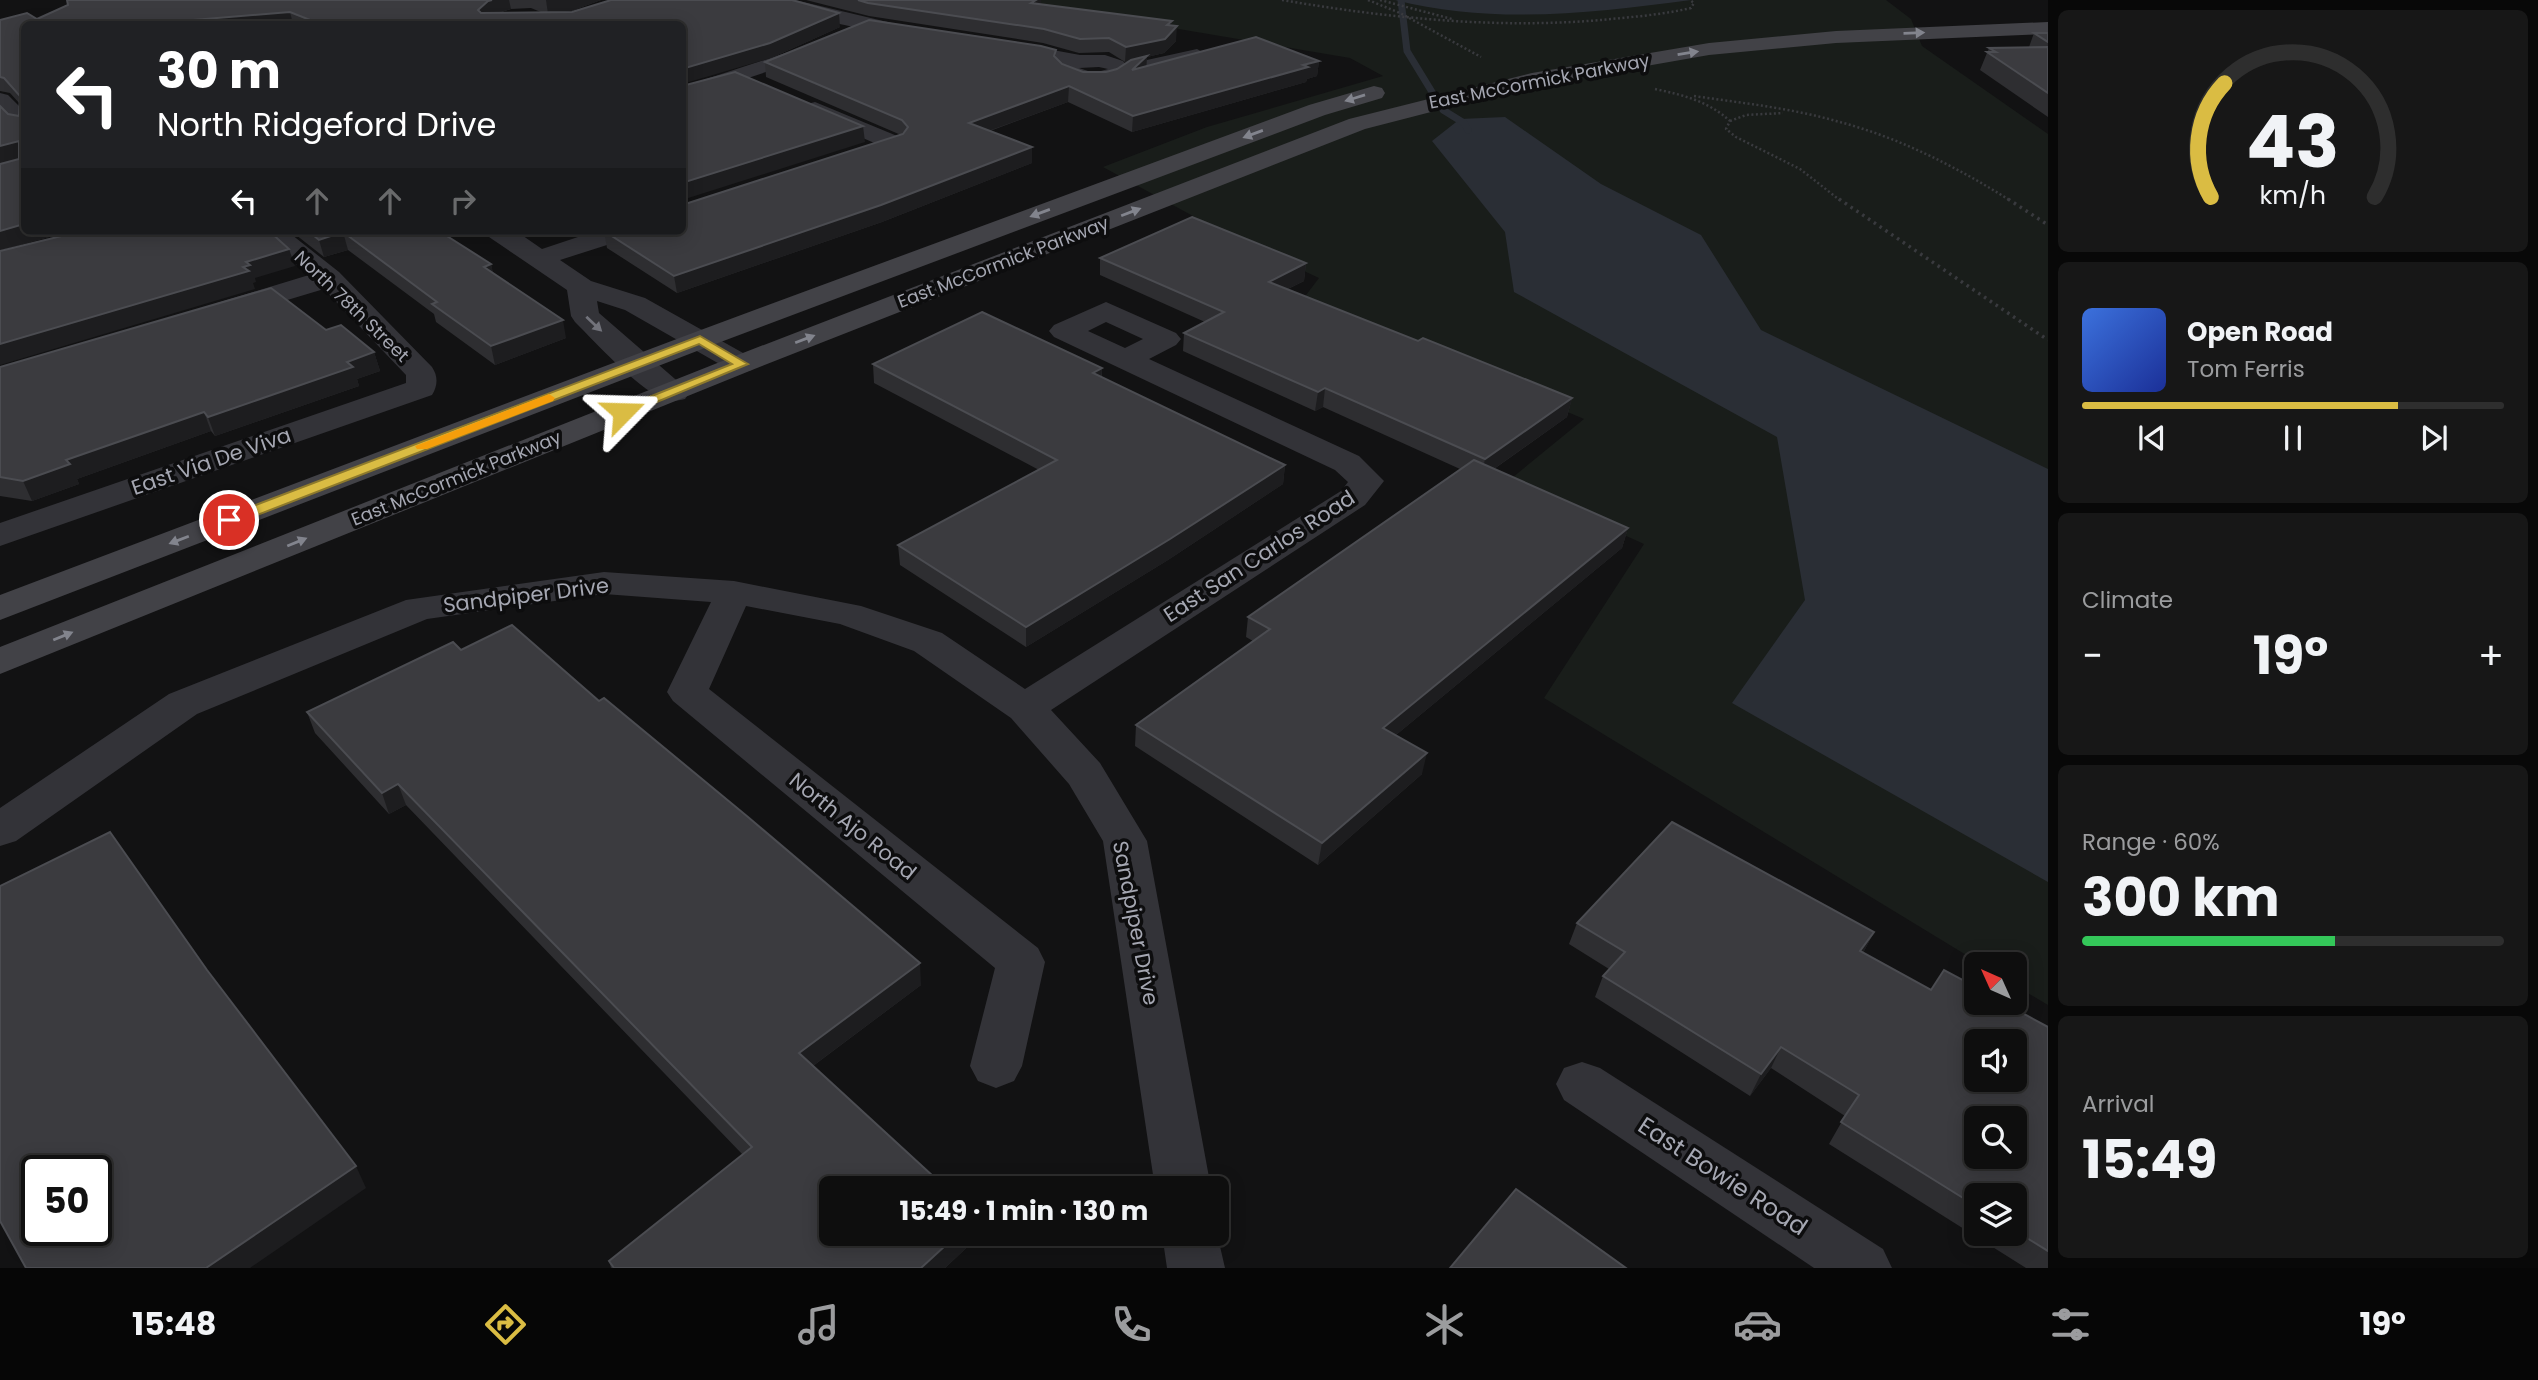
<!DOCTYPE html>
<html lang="en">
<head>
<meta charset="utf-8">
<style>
  :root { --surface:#0e0e0e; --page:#171717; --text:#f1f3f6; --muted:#9b9c9e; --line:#2e2e2e; --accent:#dabc43 }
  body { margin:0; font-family:Poppins,sans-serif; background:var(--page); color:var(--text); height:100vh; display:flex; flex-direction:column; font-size:26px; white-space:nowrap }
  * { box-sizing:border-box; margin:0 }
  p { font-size:23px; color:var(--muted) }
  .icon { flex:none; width:38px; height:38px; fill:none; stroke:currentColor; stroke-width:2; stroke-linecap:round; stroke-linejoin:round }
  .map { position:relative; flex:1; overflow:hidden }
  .side { display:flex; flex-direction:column; gap:10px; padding:10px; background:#080808; width:490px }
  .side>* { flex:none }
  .top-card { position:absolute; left:21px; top:21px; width:665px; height:214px; border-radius:10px; box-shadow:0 4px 18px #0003,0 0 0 2px var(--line); background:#202124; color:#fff; overflow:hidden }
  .needle { width:46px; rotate:315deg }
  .buttons { position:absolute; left:1964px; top:952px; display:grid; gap:14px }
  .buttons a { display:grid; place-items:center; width:63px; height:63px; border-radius:10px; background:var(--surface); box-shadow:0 4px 18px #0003,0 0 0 2px var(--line); font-size:35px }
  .speed { position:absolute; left:21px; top:1155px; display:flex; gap:14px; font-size:35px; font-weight:700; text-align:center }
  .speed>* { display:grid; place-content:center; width:91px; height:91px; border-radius:50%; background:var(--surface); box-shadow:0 4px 18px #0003,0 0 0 2px var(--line); line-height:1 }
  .speed .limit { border:4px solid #111; border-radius:10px; background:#fff; color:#111 }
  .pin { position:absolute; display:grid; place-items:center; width:60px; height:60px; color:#fff; margin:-30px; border:4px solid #fff; border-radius:50%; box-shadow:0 2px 7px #0007 }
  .me { position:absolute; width:77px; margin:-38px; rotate:68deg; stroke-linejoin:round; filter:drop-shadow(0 0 5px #0008) }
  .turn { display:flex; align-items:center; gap:24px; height:147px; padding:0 21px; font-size:32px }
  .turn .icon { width:91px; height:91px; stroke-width:2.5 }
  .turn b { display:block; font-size:49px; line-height:60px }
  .lanes { display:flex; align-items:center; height:66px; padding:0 21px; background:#0003; justify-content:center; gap:35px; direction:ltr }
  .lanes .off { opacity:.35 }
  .big { font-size:52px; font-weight:700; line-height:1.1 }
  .side .widget { flex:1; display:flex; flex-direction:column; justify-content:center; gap:10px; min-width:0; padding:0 24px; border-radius:10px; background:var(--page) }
  .side .dial { align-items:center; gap:0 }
  .dial svg { height:182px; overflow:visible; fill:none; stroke:var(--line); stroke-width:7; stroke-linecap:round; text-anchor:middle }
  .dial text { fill:var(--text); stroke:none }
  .song { display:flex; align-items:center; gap:21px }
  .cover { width:84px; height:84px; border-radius:10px; background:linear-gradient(135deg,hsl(220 70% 55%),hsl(230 70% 35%)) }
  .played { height:7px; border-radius:4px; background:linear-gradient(90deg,var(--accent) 75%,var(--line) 75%) }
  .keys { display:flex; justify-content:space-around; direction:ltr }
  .heat { display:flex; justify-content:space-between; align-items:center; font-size:38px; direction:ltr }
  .charge { height:10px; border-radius:5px; background:linear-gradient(90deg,#34c759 60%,var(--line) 0) }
  .trip { position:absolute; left:819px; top:1176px; width:410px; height:70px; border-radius:10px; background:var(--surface); box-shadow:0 4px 18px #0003,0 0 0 2px var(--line); font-weight:700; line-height:70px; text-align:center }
  .menu { display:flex; height:112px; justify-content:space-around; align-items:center; background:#060606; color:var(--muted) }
  .menu .icon { width:49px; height:49px }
  .menu .active { color:var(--accent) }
  .menu b { font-size:32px; color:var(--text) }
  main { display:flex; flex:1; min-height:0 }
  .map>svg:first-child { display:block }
  .green { fill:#191d1a }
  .water { fill:#2a2e35 }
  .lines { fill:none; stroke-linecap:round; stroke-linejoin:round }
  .stream { stroke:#2a2e35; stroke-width:7 }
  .path-far1 { stroke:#393a3e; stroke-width:2.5; stroke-dasharray:2 2.5; stroke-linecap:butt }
  .path { stroke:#393a3e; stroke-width:3.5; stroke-dasharray:2.5 4.5; stroke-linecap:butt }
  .service { fill:#333338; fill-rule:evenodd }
  .minor { fill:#333338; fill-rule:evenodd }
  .secondary { fill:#424247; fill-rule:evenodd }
  .wall { fill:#2e2e31; fill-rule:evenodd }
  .shaded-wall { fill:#1d1d1f }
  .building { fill:#3b3b3f; stroke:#4b4c51; stroke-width:2; fill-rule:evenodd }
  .oneway { fill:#82848d }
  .oneway2 { fill:#72737b }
  .route { fill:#dabc43; stroke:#8e7a2c; stroke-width:2 }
  .slow { fill:#f59e0b }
  .labels { text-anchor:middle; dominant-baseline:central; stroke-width:7; stroke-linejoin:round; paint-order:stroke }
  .far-street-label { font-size:18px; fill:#a5a7b2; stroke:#0d0d0e }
  .street-label { font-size:21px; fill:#a5a7b2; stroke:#0d0d0e }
  .near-street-label { font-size:24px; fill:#a5a7b2; stroke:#0d0d0e }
</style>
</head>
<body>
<main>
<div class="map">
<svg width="2048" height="1268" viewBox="0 0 2048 1268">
  <rect width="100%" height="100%" fill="#121213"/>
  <polygon class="green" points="1007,0 1886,0 1911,19 1922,46 2048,134 2048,1005 2014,985 2014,964 1981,964 1544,698 1644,544 1507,482 1584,419 1303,299 1319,278 1237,240 1103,167 1207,127 1383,76 1350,58"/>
  <g class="water">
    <path d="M1395 0H1691C1593 13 1493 25 1395 0Z"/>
    <polygon points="1505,117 1601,184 1701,235 1761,330 2048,469 2048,882 1732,703 1805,600 1777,437 1514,292 1505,232 1432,141 1460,119"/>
  </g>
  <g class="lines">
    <polyline class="stream" points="1401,0 1407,51 1443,110 1464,123 1468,130"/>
    <g class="path-far1">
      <path d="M1282 0C1388 18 1494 29 1601 20 1631 17 1661 15 1691 8L1694 3 1690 0"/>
      <polyline points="1368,0 1400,13 1481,57"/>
      <polyline points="1380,0 1452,19"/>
      <path d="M1655 89C1683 95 1708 101 1730 121L1726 129 1736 137 1800 169 1841 201"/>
      <path d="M1694 96C1742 103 1790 108 1836 121 1898 137 1957 167 2011 201"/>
      <polyline points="1730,121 1746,115 1783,113"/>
    </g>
    <g class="path">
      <polyline points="1839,199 2048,340"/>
      <polyline points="2008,199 2048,225"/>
    </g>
    <polygon class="service" points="1197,49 1204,53 1202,56 1120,74 1113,70 1115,67"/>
    <g class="minor">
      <polygon points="764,0 795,0 917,29 920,33 917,37 910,39 821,20 767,4"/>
      <path d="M1004 41 1080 55H1105L1123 61 1131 70C1116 91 1072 91 1056 70L1060 63 997 51 994 47 997 43ZM1099 67 1108 69 1094 73 1079 68Z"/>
      <polygon points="813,44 820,46 823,50 820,54 682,100 682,87"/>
      <polygon points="0,93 8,95 24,111 24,130 16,128 0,112"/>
      <polygon points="815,102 902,138 906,143 902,148 886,148 807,114 804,109 807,104"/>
      <path d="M258 231H287L339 272 432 367C438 376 438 385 432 395L0 546V523L406 383V375L324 289 237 315 227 318 217 315 213 309 217 303 309 275Z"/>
      <path d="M485 231H516L542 249 596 231H636L632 237 560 260 591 281 645 298 752 358 756 364 752 370 741 373 730 370 625 310 597 301 599 313 690 392 685 399C677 401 671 402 663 399 634 385 598 345 575 322L571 316 567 290 489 237Z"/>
      <path d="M1106 302 1176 333 1181 339 1176 345 1149 359 1359 456 1384 481 1365 505 1051 710 1100 763 1147 841 1211 1188H1155L1103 841 1069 784 1011 718 914 651 840 624 746 606 709 689 1038 948 1045 962 1022 1066 1014 1081 996 1088 978 1081 970 1066 995 968 673 701 667 692 711 602 604 594 427 619 197 714 16 841 0 846V808L169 694 406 600 604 572 734 581 861 606 942 633 1025 689 1341 491 1348 482 1335 470 1054 337 1049 331 1054 325ZM1106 322 1143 339 1125 348 1088 331Z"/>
      <polygon points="1582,1062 1600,1068 1883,1249 1892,1268 1814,1268 1564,1100 1556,1084 1564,1068"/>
      <polygon points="1216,1229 1225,1268 1167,1268 1162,1234 1216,1234"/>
    </g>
    <g class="secondary">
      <polygon points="2048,22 2048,34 1836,43 1709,55 1532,86 1365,129 752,370 0,674 0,647 730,358 1349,119 1532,73 1709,43 1836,31"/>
      <polygon points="1374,86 1382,88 1385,93 1382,98 1325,115 710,346 0,620 0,595 690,334 1309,105"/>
    </g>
  </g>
  <g class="wall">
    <path d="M121 0H601L571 11 559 12 840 27 771 58 682 24H24L72 231 0 250V164L19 159 8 114 19 116 20 104 10 93 0 91V20L37 19 68 5ZM531 8 543 13H499L511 9Z"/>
    <polygon points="806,0 1041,0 1041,4 1172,21 1171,25 1176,41 1164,53 1147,57 1146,66 1319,61 1317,76 1307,79 1306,82 1132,132 1068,102 990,131 1032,147 1032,163 882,222 677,293 607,248 604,231 901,135 766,77 765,62 1056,50 1056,58 1062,64 1083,72 1106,72 1117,69 1129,61 1125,62 1109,52 1079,53 1043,43 869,16"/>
    <polygon points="2034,33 2048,33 2048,117 1980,70 1989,48 2029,47"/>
    <polygon points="291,231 439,231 491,264 493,274 566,338 495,365 436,322 434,314 348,250 324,257"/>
    <polygon points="1100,258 1306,263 1304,281 1288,289 1418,341 1572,398 1567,417 1494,469 1628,528 1622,548 1396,735 1422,774 1318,865 1135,746 1136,725 1253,641 1246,637 1248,617 1460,469 1323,407 1315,411 1183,351 1184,333 1205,322 1100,275"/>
    <polygon points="326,330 374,352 380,371 357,379 359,386 215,436 211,431 77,479 79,484 32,501 0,496 0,367"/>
    <polygon points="873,364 1102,368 1102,377 1285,465 1283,484 1168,560 1026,647 900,565 898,545 1039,470 874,383"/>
    <polygon points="461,650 921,985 813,1066 831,1234 977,1234 978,1237 945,1268 611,1268 609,1261 743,1155 406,805 389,814 315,733 307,712"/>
    <path d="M1577 923 1874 932 1863 953 1931 990 2048 1027V1268H2026L1829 1144 1845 1116 1771 1068 1750 1096 1595 997 1603 976 1609 969 1569 944ZM1976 1195H2014V1234H1976Z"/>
  </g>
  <g class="shaded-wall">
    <polygon points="492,0 509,0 511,9 491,15 481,24 478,10 488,1"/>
    <polygon points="546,0 601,0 571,11 548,14"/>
    <polygon points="1036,0 1041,0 1041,11 1031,3"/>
    <polygon points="290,12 293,24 145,24"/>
    <polygon points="839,13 840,27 771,58 682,84 682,69"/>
    <polygon points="1172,21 1171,32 1177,26 1176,41 1164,53 1147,57 1146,71 1132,70 1145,57 1125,62 1126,47 1167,25"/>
    <polygon points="1319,61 1317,76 1307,79 1306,82 1132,132 1133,116"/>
    <polygon points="1069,86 1068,102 969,138 969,123"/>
    <polygon points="863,126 865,142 682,200 682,183"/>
    <polygon points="19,141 24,157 0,164 0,146"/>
    <polygon points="1032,147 1032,163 882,222 677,293 674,276"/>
    <polygon points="24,224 24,231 72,231 0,250 0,231"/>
    <polygon points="343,232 348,250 324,257 319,240"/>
    <polygon points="289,249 295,266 255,278 256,282 253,283 255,289 0,365 0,344 243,267 246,262"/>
    <polygon points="1306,263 1304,281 1267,299 1269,282"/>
    <polygon points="491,264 495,282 484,267"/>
    <polygon points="563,320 566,338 495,365 491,346"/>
    <polygon points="374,352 380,371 357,379 359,386 215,436 208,417"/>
    <polygon points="1102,368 1101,387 1093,373"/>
    <polygon points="1325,388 1323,407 1315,411 1318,392"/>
    <polygon points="1572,398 1567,417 1481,478 1485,459"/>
    <polygon points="204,412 211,431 77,479 79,484 32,501 23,481 66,460"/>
    <polygon points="1285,465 1283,484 1168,560 1026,647 1026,627"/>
    <polygon points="1628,528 1622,548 1379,749 1383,728"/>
    <polygon points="1427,753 1422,774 1318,865 1322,843"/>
    <polygon points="398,784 406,805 389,814 382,793"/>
    <polygon points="1874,932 1863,953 1860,951"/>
    <polygon points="920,963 921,985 802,1074 799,1053"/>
    <polygon points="1781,1047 1771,1068 1750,1096 1761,1074"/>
    <polygon points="356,1166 366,1188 250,1268 206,1268"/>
    <polygon points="958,1234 977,1234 978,1237 945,1268 921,1268"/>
  </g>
  <g class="building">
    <polygon points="67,0 492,0 488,1 478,10 481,13 572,12 611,0 792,0 839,13 770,43 682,69 682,24 438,24 437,22 310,20 290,12 145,24 24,24 24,224 0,231 0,164 19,159 19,141 0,146 0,106 8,114 19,116 20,96 4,78 0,77 0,20 27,13 37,19 68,5"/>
    <polygon points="858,0 1036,0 1031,3 1172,21 1167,25 1177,26 1165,39 1126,47 1109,38 1080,39 1044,29 868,3"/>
    <polygon points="869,20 1041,46 1056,50 1054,56 1062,64 1083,72 1106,72 1117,69 1131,60 1147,56 1132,70 1256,37 1319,61 1303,65 1308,67 1133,116 1069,86 969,123 1032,147 881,205 674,276 604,231 682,231 682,205 903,134 908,127 902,120 765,62"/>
    <polygon points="2034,33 2048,33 2048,42"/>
    <polygon points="2048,47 2048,93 1987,52 1996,52 1989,48"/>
    <polygon points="735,72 863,126 682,183 682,86"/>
    <polygon points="1192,217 1306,263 1269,282 1418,341 1423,338 1572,398 1485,459 1325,388 1318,392 1184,333 1224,312 1100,258"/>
    <polygon points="82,231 269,231 289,249 246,262 250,265 243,267 249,271 0,344 0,251"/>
    <polygon points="308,231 439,231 491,264 484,267 563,320 491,346 432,304 437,302 343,232 319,240"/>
    <polygon points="271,288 326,330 341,325 374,352 347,362 353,367 208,417 204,412 66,460 70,464 23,481 0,477 0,367"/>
    <polygon points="982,312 1102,368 1093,373 1285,465 1170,539 1026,627 898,545 1057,460 873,364"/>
    <polygon points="1474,460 1628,528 1383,728 1427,753 1322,843 1136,725 1270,629 1248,617"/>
    <polygon points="512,625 599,701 604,698 748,817 920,963 799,1053 946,1188 831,1188 831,1234 958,1234 921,1268 614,1268 609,1261 752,1147 398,784 382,793 307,712 453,642 461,650"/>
    <path d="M1672 822 1874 932 1860 951 1931 990 1944 970 1976 987V1003H2004L2048 1027V1251L2014 1230V1195H1976V1206L1841 1122 1859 1095 1781 1047 1761 1074 1603 976 1625 952 1577 923ZM1976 1041H2014V1080H1976ZM1976 1118H2014V1157H1976Z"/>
    <path d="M110 832 207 970 356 1166 206 1268H26L0 1221V886ZM37 1171H96V1230H37Z"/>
    <polygon points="1516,1189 1626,1268 1450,1268"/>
  </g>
  <defs><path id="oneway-solid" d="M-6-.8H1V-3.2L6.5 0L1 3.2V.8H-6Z" transform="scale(1.75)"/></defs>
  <g class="oneway">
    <use href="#oneway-solid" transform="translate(1914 33) rotate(-2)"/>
    <use href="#oneway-solid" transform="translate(1688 53) rotate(-9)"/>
    <use href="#oneway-solid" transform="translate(1355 98) rotate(163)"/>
    <use href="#oneway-solid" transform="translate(1253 134) rotate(160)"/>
    <use href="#oneway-solid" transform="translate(1131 212) rotate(-21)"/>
    <use href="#oneway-solid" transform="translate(1040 213) rotate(160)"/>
    <use href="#oneway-solid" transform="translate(805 339) rotate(-21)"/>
    <use href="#oneway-solid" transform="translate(179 540) rotate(159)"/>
    <use href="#oneway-solid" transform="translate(297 542) rotate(-22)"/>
    <use href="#oneway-solid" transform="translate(63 636) rotate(-22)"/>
  </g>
  <use class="oneway2" href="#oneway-solid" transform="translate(594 324) rotate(43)"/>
  <polygon class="route" points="700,336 748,364 628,414 619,414 619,409 732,364 699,344 234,524 224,524 222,520 224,517"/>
  <polygon class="slow" points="549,394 555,398 553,401 427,449 417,449 415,446"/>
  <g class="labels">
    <g class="far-street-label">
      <text transform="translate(1539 81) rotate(-11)">East McCormick Parkway</text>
      <text transform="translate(1003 262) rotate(-21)">East McCormick Parkway</text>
      <text transform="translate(352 306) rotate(44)">North 78th Street</text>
      <text transform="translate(456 478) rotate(-22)">East McCormick Parkway</text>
    </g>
    <g class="street-label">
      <text transform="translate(211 461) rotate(-19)">East Via De Viva</text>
      <text transform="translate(1259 556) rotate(-33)">East San Carlos Road</text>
      <text transform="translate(526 595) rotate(-7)">Sandpiper Drive</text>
      <text transform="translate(853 826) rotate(39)">North Ajo Road</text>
      <text transform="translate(1136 923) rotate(79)">Sandpiper Drive</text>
    </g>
    <g class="near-street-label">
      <text transform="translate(1723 1176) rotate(33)">East Bowie Road</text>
    </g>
  </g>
</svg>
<div class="buttons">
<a><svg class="needle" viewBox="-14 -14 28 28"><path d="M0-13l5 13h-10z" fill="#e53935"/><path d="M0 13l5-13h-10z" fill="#9b9c9e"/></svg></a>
<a><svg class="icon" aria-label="sound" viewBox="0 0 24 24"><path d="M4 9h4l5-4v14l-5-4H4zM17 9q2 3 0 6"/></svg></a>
<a><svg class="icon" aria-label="search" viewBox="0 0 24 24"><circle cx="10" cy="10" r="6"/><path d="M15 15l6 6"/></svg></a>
<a><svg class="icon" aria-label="layers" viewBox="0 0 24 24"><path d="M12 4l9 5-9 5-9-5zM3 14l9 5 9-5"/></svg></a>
</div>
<div class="speed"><div class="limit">50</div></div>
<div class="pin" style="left:229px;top:520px;background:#d93025"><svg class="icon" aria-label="arrive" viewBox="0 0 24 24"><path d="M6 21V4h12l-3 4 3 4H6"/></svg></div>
<svg class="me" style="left:623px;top:412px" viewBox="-20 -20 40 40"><path d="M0-17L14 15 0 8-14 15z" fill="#dabc43" stroke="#fff" stroke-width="4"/></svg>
<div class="trip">15:49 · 1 min · 130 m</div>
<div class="top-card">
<div class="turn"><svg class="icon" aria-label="left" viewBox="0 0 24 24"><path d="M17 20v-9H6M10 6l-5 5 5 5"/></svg><div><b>30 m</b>North Ridgeford Drive</div></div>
<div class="lanes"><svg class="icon" aria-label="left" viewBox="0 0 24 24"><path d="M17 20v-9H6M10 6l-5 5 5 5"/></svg><svg class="icon off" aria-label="ahead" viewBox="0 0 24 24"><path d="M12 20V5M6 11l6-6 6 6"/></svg><svg class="icon off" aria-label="ahead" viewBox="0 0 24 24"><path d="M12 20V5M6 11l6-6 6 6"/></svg><svg class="icon off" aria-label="right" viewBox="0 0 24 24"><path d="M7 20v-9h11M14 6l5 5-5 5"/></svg></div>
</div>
</div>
<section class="side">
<div class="widget dial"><svg viewBox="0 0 100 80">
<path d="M14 69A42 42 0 1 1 86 69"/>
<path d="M14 69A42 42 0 0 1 20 19" stroke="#dabc43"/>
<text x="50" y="56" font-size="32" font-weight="700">43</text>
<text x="50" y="72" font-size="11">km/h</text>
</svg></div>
<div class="widget">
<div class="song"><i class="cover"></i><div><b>Open Road</b><p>Tom Ferris</p></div></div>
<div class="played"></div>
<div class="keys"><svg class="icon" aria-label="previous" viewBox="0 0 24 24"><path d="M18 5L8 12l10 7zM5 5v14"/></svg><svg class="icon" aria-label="pause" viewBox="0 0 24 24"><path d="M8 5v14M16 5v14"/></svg><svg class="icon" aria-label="next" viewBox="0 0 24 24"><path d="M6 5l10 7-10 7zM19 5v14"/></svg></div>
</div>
<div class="widget"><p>Climate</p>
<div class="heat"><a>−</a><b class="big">19°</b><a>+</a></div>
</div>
<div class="widget"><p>Range · 60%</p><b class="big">300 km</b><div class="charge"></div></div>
<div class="widget"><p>Arrival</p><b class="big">15:49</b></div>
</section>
</main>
<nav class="menu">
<b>15:48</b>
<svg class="icon active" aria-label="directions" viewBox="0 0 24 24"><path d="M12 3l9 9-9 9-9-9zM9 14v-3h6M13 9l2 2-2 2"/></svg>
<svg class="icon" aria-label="music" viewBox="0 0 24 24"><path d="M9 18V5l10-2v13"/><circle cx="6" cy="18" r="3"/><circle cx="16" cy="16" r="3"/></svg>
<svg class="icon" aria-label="phone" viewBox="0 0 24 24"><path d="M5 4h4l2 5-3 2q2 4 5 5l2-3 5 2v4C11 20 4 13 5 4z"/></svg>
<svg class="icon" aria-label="climate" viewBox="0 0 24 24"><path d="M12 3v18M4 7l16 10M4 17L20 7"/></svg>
<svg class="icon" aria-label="car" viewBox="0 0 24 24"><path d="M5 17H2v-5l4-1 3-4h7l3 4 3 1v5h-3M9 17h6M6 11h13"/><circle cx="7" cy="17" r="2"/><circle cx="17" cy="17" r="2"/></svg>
<svg class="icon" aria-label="filters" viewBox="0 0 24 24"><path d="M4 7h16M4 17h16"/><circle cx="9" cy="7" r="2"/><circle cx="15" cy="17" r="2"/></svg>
<b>19°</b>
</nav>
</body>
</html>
